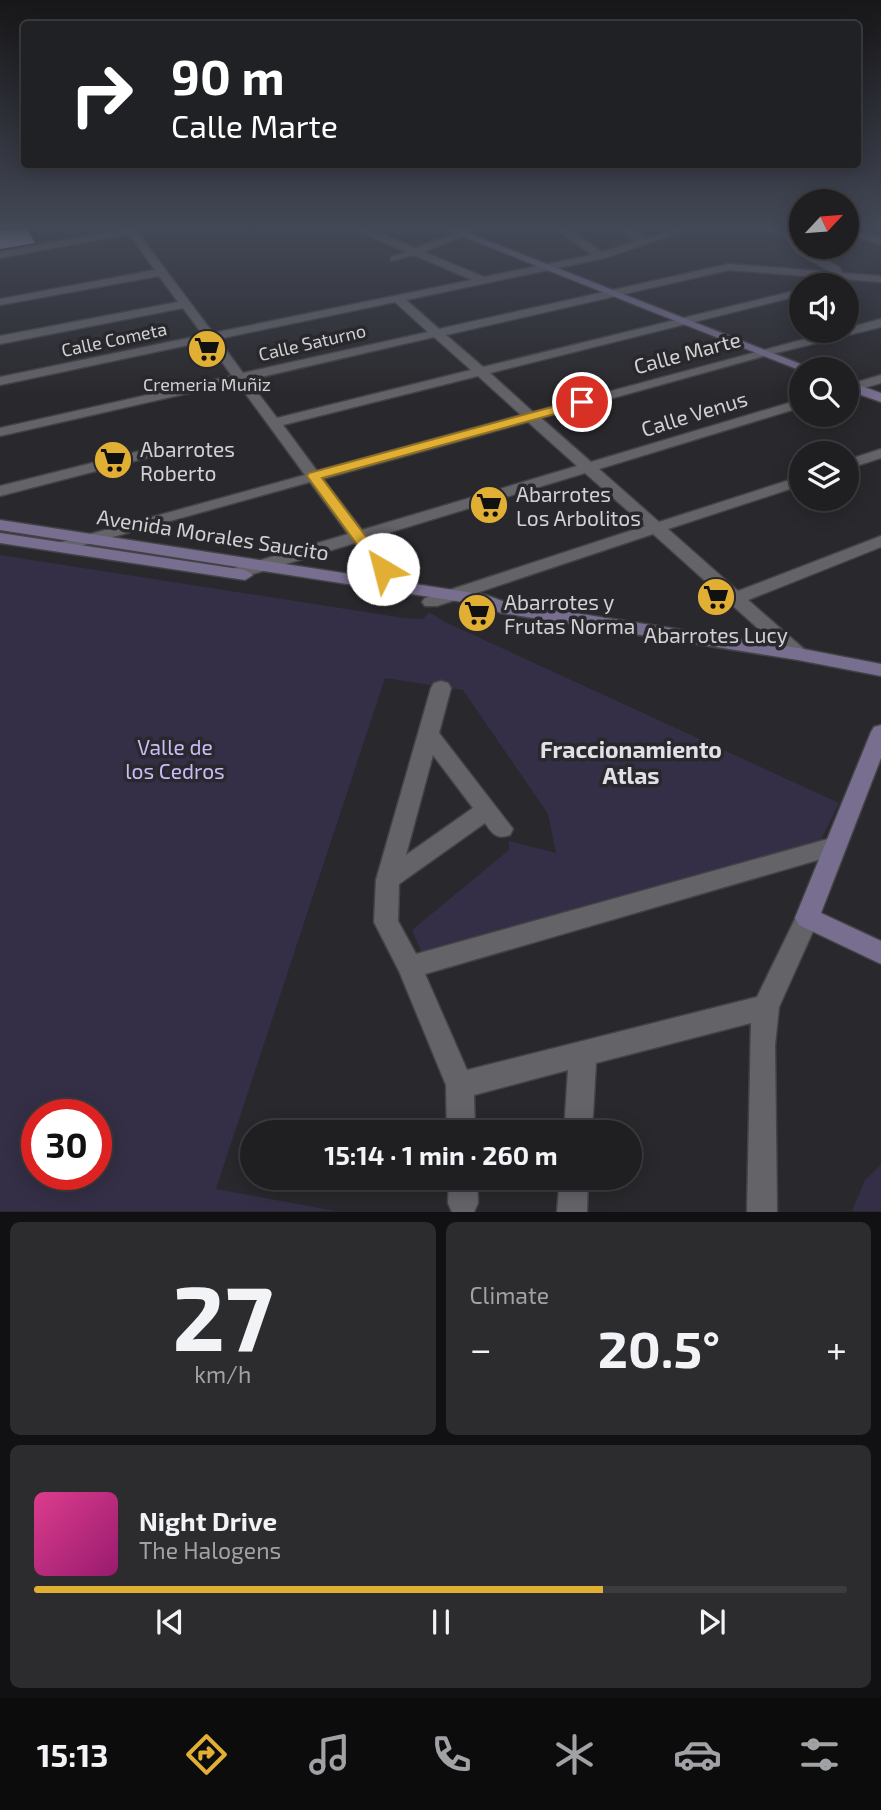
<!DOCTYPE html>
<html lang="en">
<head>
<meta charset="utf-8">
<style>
  :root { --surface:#1f1e21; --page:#2c2b2e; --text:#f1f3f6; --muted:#a1a2a5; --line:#3c3c3f; --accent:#e1af34 }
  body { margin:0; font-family:"Exo 2",sans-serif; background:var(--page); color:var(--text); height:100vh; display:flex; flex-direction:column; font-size:26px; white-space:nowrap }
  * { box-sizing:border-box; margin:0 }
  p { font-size:23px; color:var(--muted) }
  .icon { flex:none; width:38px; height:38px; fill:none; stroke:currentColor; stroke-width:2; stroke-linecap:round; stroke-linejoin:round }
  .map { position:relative; height:1212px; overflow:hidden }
  .panel { display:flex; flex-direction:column; gap:10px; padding:10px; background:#111012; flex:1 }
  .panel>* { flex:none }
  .top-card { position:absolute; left:21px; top:21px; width:840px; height:147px; border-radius:7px; box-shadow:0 4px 18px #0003,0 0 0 2px var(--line); background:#202124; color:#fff; overflow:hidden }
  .needle { width:46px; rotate:64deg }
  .controls { position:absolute; left:789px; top:189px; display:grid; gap:14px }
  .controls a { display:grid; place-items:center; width:70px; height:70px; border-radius:50%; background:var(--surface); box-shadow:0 4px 18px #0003,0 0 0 2px var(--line); font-size:35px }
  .speed { position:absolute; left:21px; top:1099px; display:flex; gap:14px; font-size:35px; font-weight:700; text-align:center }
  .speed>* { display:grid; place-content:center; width:91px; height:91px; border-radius:50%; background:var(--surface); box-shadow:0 4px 18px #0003,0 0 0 2px var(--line); line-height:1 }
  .speed .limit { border:10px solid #d22; background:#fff; color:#111 }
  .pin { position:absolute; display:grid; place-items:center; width:60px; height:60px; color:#fff; margin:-30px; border:4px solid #fff; border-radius:50%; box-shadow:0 2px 7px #0007 }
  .me { position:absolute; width:77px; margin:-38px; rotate:323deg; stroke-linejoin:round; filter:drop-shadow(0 0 5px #0008) }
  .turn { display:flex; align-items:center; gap:24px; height:147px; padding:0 35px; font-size:32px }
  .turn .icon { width:91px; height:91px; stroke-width:2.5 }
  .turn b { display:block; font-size:49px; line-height:60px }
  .big { font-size:52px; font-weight:700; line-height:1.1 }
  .panel .widget { flex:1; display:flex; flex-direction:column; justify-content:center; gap:10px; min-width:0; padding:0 24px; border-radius:10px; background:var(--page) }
  .panel .dial { align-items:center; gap:0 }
  .dial b { font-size:91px; line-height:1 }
  .song { display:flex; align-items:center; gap:21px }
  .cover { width:84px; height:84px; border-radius:10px; background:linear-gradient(135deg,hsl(330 70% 55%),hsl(320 70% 35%)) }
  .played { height:7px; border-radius:4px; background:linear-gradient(90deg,var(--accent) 70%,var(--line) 70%) }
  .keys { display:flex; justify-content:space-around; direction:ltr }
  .heat { display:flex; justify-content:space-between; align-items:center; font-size:38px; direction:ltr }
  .panel .tiles { flex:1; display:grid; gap:10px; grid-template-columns:1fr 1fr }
  .widget:last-child { grid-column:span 2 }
  .trip { position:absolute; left:240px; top:1120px; width:402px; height:70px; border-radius:35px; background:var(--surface); box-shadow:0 4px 18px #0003,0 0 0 2px var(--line); font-weight:700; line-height:70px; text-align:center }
  .menu { display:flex; height:112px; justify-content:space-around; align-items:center; background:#0c0c0d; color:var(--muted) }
  .menu .icon { width:49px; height:49px }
  .menu .current { color:var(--accent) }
  .menu b { font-size:32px; color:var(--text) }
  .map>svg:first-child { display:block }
  .green { fill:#342f46; fill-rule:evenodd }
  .building { fill:#bab1d9 }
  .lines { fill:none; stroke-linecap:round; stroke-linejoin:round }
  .street-casing { stroke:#434347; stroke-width:3 }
  .secondary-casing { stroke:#434347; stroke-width:3 }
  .street { fill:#646368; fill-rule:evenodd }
  .secondary { fill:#786e90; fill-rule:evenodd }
  .route { fill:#e1af34; stroke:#927222; stroke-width:2 }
  .labels { text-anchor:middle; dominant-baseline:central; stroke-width:7; stroke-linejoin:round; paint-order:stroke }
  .far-street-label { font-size:18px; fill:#d1d1d4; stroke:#29282c }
  .far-poi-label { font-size:18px; fill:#d1d1d4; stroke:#29282c }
  .street-label { font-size:21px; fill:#d1d1d4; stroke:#29282c }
  .poi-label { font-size:21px; fill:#d1d1d4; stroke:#29282c; text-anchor:start }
  .park-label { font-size:21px; fill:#cabbf9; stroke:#29282c }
  .neighbourhood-label { font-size:23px; font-weight:bold; fill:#e1e0e6; stroke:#29282c }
</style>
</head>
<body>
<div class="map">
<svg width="881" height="1212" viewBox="0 0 881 1212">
  <rect width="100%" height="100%" fill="#29282c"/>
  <g class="green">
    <path d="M0 555 404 618 423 619 429 612 445 622 839 803 818 846 421 951 412 930 509 850V841L556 853 548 814 463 690 385 678 216 1189 336 1211H0ZM37 1115H96V1174H37Z"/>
    <polygon points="881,1165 881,1211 852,1211 865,1180"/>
  </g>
  <polygon class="building" points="27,229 35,243 0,249 0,230"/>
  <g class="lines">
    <g class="street-casing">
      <g id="street">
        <path d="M125 229H146L138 233 213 333 472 280 414 255 391 261V257L406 252 360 232 359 229H369L415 248 467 229H481L424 252 484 277 592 255 556 229H568L602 252 637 241 618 229H630L646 238 675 229H690L605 258 406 300 439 329 729 264 831 272 796 252 786 238 762 229H777L794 234 802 247 839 267 842 273 881 276V282L729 270 446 335 483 367 802 289V295L490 373 533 412 835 331H847V328L881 319V327L768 355 541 418 591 462 802 399V407L599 469 659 522 802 476V485L668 529 738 591 881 536V547L748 600 805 650 807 654 805 658H791L653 534 437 606H425L422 602 425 598 645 526 585 473 368 539 404 586 395 591 389 590 355 543 243 577H231L229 573 231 569 348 534 310 482 66 550H54L52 547 54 544 305 475 237 382 0 436V428L232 376 207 341 0 385V377L203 335 183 308 0 344V336L178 302 159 276 0 305V299L155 270 129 234 0 258V252ZM395 302 428 332 243 373 218 339ZM434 337 471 370 277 418 248 380ZM478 376 521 415 317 471 283 425ZM528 422 577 466 362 530 323 479Z"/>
        <polygon points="847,229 881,238 881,244 847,234"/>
        <polygon points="881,375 881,383 847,393 847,385"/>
        <polygon points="168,444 175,448 173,451 0,496 0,486"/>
        <polygon points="881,449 881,458 847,469 847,460"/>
        <path d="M441 681 448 683 451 688 439 733 513 829 510 835C496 840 492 833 485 823L399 884 398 921 416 954 835 837 843 840 846 846 843 852 835 855 425 974 467 1070 757 997 799 911 807 908 815 911 819 918 779 1007 775 1045 777 1212H747L751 1023 596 1063 592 1132H564L568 1070 474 1095 475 1132H447L446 1085 399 971 374 922 376 880 431 688 434 683ZM433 755 473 808 406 855Z"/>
        <polygon points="449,1178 477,1178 478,1203 474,1212 452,1212 448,1203"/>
        <polygon points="560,1178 588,1178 587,1212 557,1212"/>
      </g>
    </g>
    <g class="secondary-casing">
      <g id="secondary">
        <polygon points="444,229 458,229 813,369 802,371"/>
        <polygon points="847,381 881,393 881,402 847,390"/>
        <polygon points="0,520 486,595 505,602 798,648 881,664 881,676 798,660 501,613 482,605 0,530"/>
        <polygon points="0,533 245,570 253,575 245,580 0,543"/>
        <polygon points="881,725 881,758 821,913 881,941 881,964 799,925 795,918 871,732 874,727"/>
      </g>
    </g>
    <use href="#street" class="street"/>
    <use href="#secondary" class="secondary"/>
  </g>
  <linearGradient id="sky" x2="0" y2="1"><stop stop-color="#171618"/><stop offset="0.57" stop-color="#434856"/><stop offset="1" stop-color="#434856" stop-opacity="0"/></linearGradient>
  <rect width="881" height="399" fill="url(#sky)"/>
  <polygon class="route" points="582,399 588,402 587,405 322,478 388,566 390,569 388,572 377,572 307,476 309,473"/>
  <defs>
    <g id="supermarket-disc" transform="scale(2.0125)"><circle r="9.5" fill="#e1af34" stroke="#29282c"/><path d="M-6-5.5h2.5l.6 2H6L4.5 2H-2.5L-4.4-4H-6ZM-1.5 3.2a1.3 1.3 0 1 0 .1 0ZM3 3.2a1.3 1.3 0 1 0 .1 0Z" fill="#111"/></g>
  </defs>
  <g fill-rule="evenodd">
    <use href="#supermarket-disc" x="207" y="349"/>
    <use href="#supermarket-disc" x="113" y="460"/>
    <use href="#supermarket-disc" x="489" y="505"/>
    <use href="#supermarket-disc" x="716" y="597"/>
    <use href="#supermarket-disc" x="477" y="613"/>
  </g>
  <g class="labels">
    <g class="far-street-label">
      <text transform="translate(114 339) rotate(-12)">Calle Cometa</text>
      <text transform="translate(312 342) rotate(-13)">Calle Saturno</text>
    </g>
    <g class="far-poi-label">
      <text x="207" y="384">Cremeria Muñiz</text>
    </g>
    <g class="street-label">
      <text transform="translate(687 352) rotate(-15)">Calle Marte</text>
      <text transform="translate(694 413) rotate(-17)">Calle Venus</text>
      <text transform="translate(213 534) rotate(9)">Avenida Morales Saucito</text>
    </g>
    <g class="poi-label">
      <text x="140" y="448">Abarrotes<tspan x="140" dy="24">Roberto</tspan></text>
      <text x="516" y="493">Abarrotes<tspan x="516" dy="24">Los Arbolitos</tspan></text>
      <text x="504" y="601">Abarrotes y<tspan x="504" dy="24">Frutas Norma</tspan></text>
      <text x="716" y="634" text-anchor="middle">Abarrotes Lucy</text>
    </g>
    <g class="park-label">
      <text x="175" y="746">Valle de<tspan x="175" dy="24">los Cedros</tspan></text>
    </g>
    <g class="neighbourhood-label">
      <text x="631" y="749">Fraccionamiento<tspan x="631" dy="26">Atlas</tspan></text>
    </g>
  </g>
</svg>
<div class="controls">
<a><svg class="needle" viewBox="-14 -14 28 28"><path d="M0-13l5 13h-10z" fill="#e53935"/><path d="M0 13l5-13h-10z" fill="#a1a2a5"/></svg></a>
<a><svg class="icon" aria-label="sound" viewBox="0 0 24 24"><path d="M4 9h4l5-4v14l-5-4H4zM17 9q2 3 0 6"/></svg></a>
<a><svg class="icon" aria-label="search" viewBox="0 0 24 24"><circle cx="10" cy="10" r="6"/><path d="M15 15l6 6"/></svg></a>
<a><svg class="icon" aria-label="layers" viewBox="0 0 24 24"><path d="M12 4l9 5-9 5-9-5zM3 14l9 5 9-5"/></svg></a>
</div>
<div class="speed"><div class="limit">30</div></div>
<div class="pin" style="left:582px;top:402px;background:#d93025"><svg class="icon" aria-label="arrive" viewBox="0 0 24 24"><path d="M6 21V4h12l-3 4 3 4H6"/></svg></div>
<svg class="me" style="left:383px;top:569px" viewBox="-20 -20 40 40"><circle r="19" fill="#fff"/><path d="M0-13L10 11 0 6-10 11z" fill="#e1af34"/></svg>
<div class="trip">15:14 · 1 min · 260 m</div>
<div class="top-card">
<div class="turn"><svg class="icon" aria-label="right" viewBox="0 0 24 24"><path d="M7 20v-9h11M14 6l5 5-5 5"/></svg><div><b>90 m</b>Calle Marte</div></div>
</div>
</div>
<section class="panel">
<div class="tiles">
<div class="widget dial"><b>27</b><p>km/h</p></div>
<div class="widget"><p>Climate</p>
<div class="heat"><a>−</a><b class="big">20.5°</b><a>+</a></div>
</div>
<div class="widget">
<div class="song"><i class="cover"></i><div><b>Night Drive</b><p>The Halogens</p></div></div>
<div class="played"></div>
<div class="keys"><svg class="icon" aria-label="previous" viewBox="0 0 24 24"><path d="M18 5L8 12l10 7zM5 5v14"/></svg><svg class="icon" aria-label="pause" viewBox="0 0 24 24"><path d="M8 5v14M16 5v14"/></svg><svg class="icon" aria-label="next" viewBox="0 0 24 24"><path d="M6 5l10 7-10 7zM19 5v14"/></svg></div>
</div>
</div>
</section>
<nav class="menu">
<b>15:13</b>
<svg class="icon current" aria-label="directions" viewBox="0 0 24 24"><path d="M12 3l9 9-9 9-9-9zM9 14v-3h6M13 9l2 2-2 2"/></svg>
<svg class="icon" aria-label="music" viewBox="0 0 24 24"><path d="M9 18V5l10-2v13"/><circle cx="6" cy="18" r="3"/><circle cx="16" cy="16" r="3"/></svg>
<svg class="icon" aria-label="phone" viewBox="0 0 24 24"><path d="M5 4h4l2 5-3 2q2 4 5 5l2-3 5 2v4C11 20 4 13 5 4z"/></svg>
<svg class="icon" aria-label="climate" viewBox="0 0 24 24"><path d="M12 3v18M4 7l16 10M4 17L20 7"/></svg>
<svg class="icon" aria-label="car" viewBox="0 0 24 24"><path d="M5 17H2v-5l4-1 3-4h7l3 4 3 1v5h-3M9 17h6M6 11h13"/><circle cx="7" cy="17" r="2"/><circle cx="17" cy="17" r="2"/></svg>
<svg class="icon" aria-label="filters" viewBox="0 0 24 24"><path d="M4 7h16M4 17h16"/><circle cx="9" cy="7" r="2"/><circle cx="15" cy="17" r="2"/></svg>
</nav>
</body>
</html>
